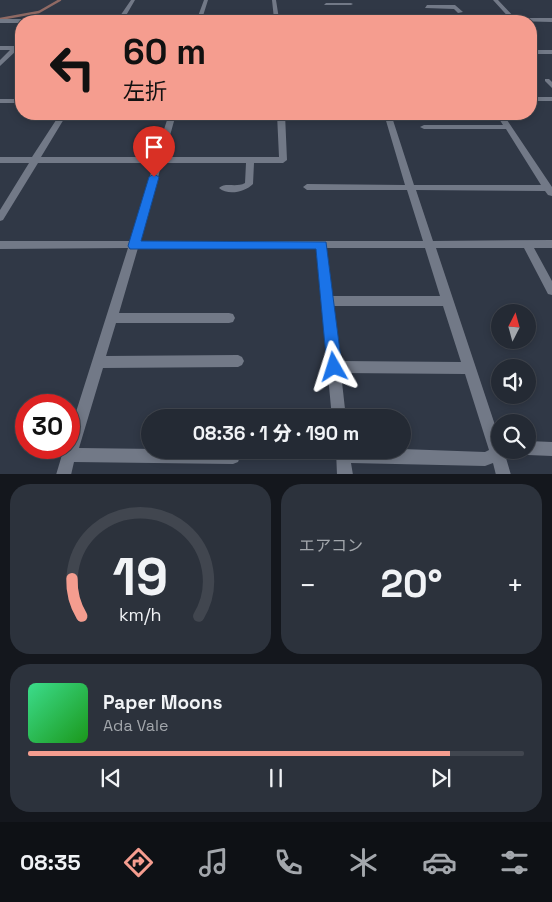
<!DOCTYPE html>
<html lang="ja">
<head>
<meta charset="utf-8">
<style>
  :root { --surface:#242a34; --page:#2c323c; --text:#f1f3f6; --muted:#a3a7ac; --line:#41464f; --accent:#f59d8f }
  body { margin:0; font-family:"Space Grotesk","Noto Sans JP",sans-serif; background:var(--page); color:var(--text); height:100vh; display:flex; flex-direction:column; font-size:19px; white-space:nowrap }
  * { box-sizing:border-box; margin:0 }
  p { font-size:16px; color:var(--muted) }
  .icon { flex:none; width:28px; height:28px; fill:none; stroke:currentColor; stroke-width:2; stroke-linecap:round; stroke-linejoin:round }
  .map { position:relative; height:474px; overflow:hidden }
  .details { display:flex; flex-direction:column; gap:10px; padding:10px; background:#14171d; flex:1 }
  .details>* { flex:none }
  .top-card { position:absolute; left:15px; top:15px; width:522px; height:105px; border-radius:20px; box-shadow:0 2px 8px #0003,0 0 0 1px var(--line); background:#f59d8f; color:#111; overflow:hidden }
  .needle { width:32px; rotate:6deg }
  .fabs { position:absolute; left:491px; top:304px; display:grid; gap:10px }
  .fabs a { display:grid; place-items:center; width:45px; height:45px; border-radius:50%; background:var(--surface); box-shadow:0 2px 8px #0003,0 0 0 1px var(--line); font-size:25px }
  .speed { position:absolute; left:15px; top:394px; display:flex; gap:10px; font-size:25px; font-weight:700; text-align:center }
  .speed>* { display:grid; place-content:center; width:65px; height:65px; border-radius:50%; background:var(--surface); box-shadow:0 2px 8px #0003,0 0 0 1px var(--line); line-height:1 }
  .speed .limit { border:8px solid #d22; background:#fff; color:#111 }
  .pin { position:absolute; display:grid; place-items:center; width:42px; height:42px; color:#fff; margin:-51px -21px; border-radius:50% 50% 50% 0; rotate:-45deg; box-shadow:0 0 5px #0007 }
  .pin .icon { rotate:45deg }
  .me { position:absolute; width:55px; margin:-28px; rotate:354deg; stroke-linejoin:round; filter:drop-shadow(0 0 4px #0008) }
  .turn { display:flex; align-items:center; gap:18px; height:105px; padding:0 25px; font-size:22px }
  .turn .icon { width:65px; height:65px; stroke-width:2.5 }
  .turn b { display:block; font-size:35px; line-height:42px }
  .big { font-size:38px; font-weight:800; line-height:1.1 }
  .details .card { flex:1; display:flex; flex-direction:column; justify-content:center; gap:8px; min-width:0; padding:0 18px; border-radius:20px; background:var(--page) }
  .details .dial { align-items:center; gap:0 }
  .dial svg { height:130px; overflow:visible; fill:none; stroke:var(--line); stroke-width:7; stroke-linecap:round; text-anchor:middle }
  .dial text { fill:var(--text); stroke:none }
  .song { display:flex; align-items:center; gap:15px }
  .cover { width:60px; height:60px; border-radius:8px; background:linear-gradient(135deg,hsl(150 70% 55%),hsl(120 70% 35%)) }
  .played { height:5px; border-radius:2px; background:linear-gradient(90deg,var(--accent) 85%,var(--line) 85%) }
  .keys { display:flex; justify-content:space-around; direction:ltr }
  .heat { display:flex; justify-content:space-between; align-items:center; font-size:28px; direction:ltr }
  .details .tiles { flex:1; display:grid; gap:10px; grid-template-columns:1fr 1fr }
  .card:last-child { grid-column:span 2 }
  .trip { position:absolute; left:141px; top:409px; width:270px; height:50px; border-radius:25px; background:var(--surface); box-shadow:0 2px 8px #0003,0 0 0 1px var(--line); font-weight:800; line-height:50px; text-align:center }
  .tab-bar { display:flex; height:80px; justify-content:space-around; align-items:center; background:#0e1115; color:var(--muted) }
  .tab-bar .icon { width:35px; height:35px }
  .tab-bar .active { color:var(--accent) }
  .tab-bar b { font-size:22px; color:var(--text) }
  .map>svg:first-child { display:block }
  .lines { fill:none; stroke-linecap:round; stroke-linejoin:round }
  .stream { stroke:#906a64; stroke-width:2.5 }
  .street { fill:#727987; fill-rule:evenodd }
  .route { fill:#1a73e8; stroke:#114b97 }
</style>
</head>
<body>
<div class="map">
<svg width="552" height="475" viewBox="0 0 552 475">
  <rect width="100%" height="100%" fill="#303846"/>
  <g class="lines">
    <polyline class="stream" points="0,19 39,12 60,0"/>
    <g class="street">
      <polygon points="131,0 135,0 124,19 197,19 204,0 208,0 202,19 274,19 272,0 276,0 279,19 436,18 439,20 86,21 89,19 118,19"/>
      <polygon points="493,0 498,0 515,18 552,18 552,22 512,21"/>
      <polygon points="326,3 351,3 353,4 351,5 324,5"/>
      <polygon points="427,5 455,5 463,12 458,13 454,9 425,8"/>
      <polygon points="0,19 21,19 24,21 21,23 0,23"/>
      <polygon points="21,40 20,49 17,50 0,66 0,60 10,50 0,50 0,46 14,46"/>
      <rect x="531" y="50" width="21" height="4"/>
      <polygon points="545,79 549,79 552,82 552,88 545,81"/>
      <rect x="531" y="97" width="21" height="4"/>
      <rect x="0" y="99" width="21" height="4"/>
      <path d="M60 114H67L41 157H155L169 114H176L164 157H279L277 114H285L287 160 283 163H254L253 184C245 192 228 196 219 188 225 182 236 188 245 183L246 163H162L140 241H423L407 190H307L303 187 307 184 405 185 384 114H391L414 185H541L506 129H424L420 127 424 125H503L496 114H503L552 187V196L548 195 545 191 416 190 433 241 552 240V248H534L552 281V295L548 294 524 248H436L500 440V450H515L513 455 506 458 511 475H496L493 463 485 466 351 463 353 475H337L336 450 402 449 485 452 489 450 465 374 341 373 346 418H332L316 248H138L119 313H229L233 314 235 318 233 322 229 323H116L106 356 238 355 242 357 244 361 242 365 238 367 103 368 79 448 234 450 238 452 240 457 238 462 233 464 74 462 71 475H56L64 448H69V434L128 248 0 249V241H130L154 163H38L3 220 0 221V210L29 163H0V157H32ZM326 248H425L440 296H332ZM333 306H443L461 362 339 361Z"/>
      <polygon points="528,441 552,442 552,456 528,455 523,453 522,450 528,450"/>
    </g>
  </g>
  <polygon class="route" points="154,174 159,177 141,241 326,242 342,367 339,372 334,374 329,372 327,367 316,249 130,249 128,246 149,177"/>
</svg>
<div class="fabs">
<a><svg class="needle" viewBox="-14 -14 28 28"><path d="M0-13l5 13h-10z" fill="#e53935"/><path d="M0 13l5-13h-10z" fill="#a3a7ac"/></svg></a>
<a><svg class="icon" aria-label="sound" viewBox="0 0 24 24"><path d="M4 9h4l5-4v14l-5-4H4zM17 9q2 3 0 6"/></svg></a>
<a><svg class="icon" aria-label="search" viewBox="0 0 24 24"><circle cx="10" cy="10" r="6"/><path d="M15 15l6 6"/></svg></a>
</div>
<div class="speed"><div class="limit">30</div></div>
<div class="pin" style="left:154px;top:177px;background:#d93025"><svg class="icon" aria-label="arrive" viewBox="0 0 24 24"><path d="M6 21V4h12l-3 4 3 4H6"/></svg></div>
<svg class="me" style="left:334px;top:367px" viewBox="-20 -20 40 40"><path d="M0-17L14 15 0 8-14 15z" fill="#1a73e8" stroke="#fff" stroke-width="4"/></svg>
<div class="trip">08:36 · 1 分 · 190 m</div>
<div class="top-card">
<div class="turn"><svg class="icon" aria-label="left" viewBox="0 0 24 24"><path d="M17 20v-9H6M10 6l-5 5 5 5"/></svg><div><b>60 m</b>左折</div></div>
</div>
</div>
<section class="details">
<div class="tiles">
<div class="card dial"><svg viewBox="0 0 100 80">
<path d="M14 69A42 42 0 1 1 86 69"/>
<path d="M14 69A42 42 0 0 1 8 46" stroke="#f59d8f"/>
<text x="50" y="56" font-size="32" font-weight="700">19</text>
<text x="50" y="72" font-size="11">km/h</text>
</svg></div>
<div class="card"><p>エアコン</p>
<div class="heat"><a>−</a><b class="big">20°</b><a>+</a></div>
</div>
<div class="card">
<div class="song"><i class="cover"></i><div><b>Paper Moons</b><p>Ada Vale</p></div></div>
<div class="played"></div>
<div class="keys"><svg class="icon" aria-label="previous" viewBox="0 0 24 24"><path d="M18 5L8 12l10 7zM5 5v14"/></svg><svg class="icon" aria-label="pause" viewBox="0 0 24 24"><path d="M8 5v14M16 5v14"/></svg><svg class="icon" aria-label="next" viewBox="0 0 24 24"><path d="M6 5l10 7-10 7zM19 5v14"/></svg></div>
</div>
</div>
</section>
<nav class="tab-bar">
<b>08:35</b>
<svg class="icon active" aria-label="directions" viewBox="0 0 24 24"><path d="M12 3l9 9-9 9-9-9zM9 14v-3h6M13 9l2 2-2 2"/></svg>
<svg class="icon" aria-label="music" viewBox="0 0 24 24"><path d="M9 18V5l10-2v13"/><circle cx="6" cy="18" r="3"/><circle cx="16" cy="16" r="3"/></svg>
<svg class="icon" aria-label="phone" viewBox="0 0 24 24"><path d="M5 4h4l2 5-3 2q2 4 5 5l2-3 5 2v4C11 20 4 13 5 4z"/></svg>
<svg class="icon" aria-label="climate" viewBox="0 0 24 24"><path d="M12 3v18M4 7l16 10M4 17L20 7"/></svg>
<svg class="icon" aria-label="car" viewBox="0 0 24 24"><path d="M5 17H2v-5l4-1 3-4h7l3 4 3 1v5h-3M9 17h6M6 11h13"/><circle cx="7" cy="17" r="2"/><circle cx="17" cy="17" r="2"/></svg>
<svg class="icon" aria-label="filters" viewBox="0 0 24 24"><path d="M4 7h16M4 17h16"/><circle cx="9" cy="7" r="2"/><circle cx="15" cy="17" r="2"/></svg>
</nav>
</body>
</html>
